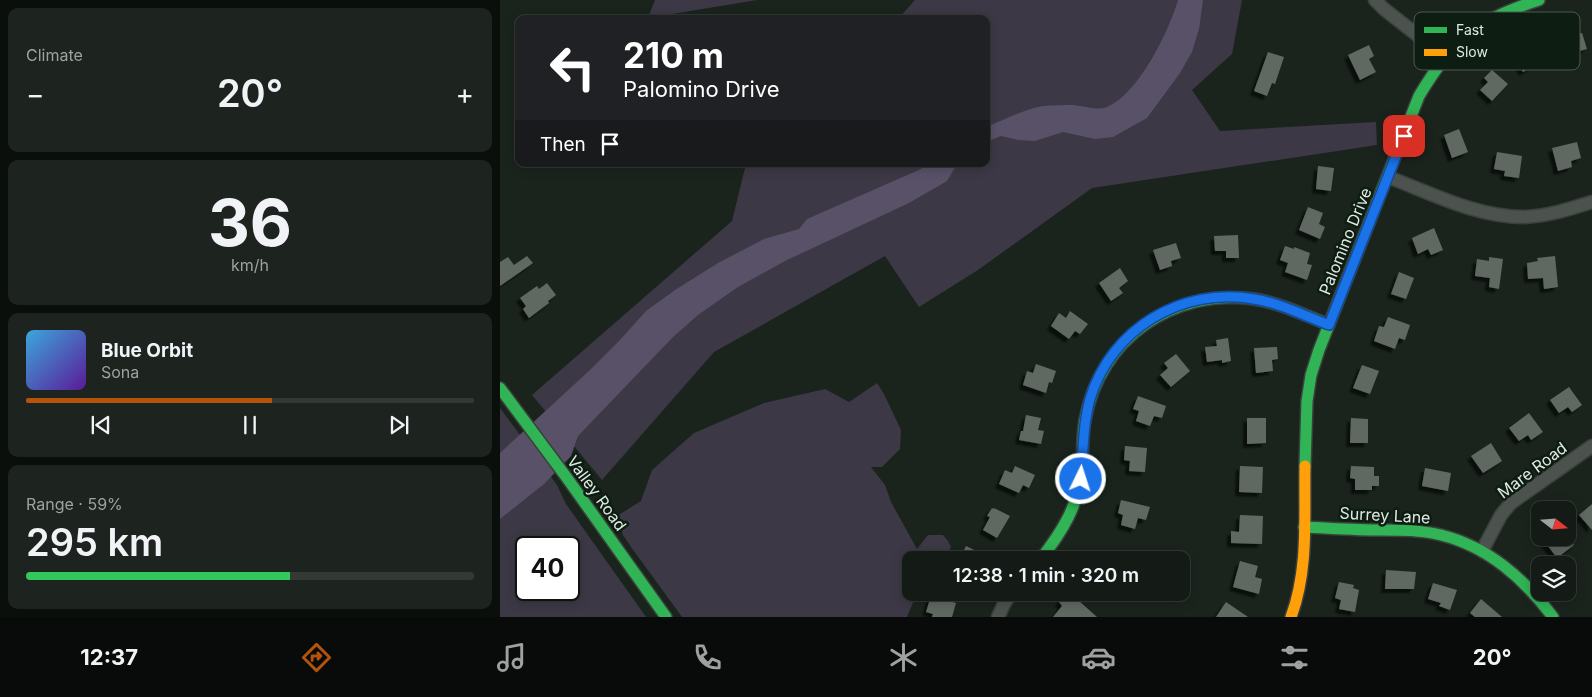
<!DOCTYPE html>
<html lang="en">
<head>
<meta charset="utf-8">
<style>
  :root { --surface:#141b16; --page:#1d241f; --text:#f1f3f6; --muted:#9da1a1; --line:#333935; --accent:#b45309 }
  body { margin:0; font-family:Inter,sans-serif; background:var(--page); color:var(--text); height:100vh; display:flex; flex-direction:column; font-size:19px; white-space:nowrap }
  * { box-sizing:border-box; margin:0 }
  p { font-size:16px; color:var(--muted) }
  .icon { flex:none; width:28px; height:28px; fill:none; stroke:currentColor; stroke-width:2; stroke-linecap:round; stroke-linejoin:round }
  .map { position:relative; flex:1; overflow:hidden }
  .side { display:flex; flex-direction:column; gap:8px; padding:8px; background:#0b0f0c; width:500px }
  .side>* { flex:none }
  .top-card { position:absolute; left:15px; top:15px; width:475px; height:152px; border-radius:10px; box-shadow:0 2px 12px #0003,0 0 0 1px var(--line); background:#202124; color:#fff; overflow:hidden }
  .needle { width:32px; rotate:107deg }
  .controls { position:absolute; left:1031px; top:501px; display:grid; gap:10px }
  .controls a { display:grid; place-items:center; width:45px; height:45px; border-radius:10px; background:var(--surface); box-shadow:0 2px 12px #0003,0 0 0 1px var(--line); font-size:25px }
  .speed { position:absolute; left:15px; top:536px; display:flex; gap:10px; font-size:25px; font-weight:700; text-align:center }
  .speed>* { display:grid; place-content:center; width:65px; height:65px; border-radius:50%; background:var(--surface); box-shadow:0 2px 12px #0003,0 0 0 1px var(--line); line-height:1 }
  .speed .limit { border:2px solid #111; border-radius:8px; background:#fff; color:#111 }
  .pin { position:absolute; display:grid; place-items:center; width:42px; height:42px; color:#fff; margin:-21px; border-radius:10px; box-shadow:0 2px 8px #0006 }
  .me { position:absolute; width:55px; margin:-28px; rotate:4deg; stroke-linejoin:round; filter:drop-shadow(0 0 4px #0008) }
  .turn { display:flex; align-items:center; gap:18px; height:105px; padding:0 25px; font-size:22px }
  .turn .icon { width:65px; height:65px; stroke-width:2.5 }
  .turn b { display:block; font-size:35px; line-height:42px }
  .then { display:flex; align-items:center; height:48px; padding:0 25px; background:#0003; gap:10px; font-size:19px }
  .big { font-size:38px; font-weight:600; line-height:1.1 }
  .side .card { flex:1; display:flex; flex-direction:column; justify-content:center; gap:8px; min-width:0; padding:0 18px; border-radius:10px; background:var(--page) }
  .side .dial { align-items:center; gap:0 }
  .dial b { font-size:65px; line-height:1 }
  .song { display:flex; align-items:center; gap:15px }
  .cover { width:60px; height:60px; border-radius:8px; background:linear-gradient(135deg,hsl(200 70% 55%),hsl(270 70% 35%)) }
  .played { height:5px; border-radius:2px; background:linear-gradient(90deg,var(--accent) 55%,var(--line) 55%) }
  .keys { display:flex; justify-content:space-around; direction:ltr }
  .heat { display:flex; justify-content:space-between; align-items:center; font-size:28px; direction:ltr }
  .charge { height:8px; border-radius:4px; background:linear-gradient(90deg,#34c759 59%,var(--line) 0) }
  .trip { position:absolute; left:402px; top:551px; width:288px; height:50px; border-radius:10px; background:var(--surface); box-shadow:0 2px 12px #0003,0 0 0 1px var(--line); font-weight:600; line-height:50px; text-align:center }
  .tabs { display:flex; height:80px; justify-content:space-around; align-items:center; background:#080b09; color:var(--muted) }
  .tabs .icon { width:35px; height:35px }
  .tabs .current { color:var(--accent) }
  .tabs b { font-size:22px; color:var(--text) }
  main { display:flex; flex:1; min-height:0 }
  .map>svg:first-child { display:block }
  .green { fill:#3c3845; fill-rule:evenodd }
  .water { fill:#595168 }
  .building { fill:#5f6962; filter:url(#shadow) }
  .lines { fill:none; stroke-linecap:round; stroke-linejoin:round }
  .street-casing { stroke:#3a403b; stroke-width:15 }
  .fast-casing { stroke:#3a403b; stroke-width:14 }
  .slow-casing { stroke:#3a403b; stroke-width:14 }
  .street { stroke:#4c534f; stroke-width:12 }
  .fast { stroke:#30b455; stroke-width:11 }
  .slow { stroke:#ff9f0a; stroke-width:11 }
  .route-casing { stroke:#114b97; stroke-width:12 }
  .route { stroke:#1a73e8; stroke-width:9 }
  .labels { text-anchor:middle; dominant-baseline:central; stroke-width:5; stroke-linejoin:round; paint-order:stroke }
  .street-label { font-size:16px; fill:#e0eae2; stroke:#0d1d12 }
  .key { fill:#0d1d12; stroke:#4c5a50; stroke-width:1 }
  .key-label { font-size:14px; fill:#e0eae2 }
</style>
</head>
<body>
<main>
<section class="side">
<div class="card"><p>Climate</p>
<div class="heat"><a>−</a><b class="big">20°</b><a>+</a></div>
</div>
<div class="card dial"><b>36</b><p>km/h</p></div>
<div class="card">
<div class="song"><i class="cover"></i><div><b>Blue Orbit</b><p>Sona</p></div></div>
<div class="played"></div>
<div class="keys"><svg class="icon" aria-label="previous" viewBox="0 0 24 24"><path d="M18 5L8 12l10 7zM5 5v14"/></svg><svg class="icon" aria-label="pause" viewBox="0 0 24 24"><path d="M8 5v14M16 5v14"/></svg><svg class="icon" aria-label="next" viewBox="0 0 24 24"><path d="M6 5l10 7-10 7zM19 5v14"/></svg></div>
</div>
<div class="card"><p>Range · 59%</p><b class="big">295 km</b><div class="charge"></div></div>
</section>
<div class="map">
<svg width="1092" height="617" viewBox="0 0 1092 617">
  <defs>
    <filter id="shadow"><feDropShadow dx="-4" dy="4" stdDeviation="1" flood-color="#0009"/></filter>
  </defs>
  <rect width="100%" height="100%" fill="#1a241d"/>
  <g class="green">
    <polygon points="155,0 257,0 148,18"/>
    <polygon points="415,0 742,0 732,54 692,90 720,131 876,122 877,145 592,188 478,270 419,307 385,256 214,352 102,480 32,395 232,221 246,164 486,164 486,19 398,19"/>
    <polygon points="377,383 384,394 401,430 400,449 382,467 371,467 385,485 391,502 417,549 428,535 443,535 448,541 451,547 444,560 411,560 411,592 451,593 427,594 415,598 407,617 182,617 131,547 123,535 117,516 141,501 152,470 194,433 264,403 325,389 349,402"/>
    <path d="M0 408 57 485 66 504 146 617H0ZM26 548H69V590H26Z"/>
  </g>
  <g class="water">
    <path d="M678 0H703L699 29 692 52 680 73 647 118 613 137 595 139 563 132 535 141 518 140 501 136 486 142V127C505 120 524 109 543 106 553 105 564 105 574 105 583 106 596 110 604 108 637 98 669 31 678 0Z"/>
    <polygon points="426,164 457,164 447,181 409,203 285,261 238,287 198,315 173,337 78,436 71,456 44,484 0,519 0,453 91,369 119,341 146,311 175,290 218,263 264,239 299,229 307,219 421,169"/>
  </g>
  <g class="building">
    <polygon points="1082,33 1087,49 1064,55 1060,38"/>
    <polygon points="869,45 874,56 869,59 876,72 860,80 848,55"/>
    <polygon points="1034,45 1043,60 1023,72 1014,57"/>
    <polygon points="768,52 784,57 775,84 772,83 767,96 754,91"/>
    <polygon points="992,70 1008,84 992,101 980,90 988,82 984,78"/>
    <polygon points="959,129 968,152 952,158 944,135"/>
    <polygon points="1077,142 1081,158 1071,161 1072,167 1058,171 1052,148"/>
    <polygon points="997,152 1022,156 1019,178 1004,176 1005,171 994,169"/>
    <polygon points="818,166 834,168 831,191 816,189"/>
    <polygon points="808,207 823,213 819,224 825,227 820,239 799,230"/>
    <polygon points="934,228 943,250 931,255 928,249 918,254 912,238"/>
    <polygon points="738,235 739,258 726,258 726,251 715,251 714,236"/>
    <polygon points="676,243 681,258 671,261 672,266 660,270 653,250"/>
    <polygon points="785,246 794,249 794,247 810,253 807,264 812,265 807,280 785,272 788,263 780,260"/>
    <polygon points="27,256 33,263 0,286 0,262 8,257 14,265"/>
    <polygon points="1055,256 1058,287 1044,289 1043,278 1028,279 1027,263 1038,261 1037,258"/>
    <polygon points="989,257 1003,259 999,289 989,287 990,278 975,276 977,259 989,261"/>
    <polygon points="620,268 628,281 619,288 623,293 611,301 599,283"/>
    <polygon points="899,272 914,278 906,299 891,294"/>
    <polygon points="47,283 56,295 48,301 49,303 29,318 23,309 26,306 20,298 37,286 39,289"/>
    <polygon points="570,311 588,324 580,334 575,331 569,339 551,326 559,313 566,318"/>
    <polygon points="888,317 910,325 905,340 899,338 895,349 874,341 879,326 884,327"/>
    <polygon points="728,338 731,361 722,363 722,360 707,362 705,347 717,346 716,340"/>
    <polygon points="777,347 778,359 772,360 773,371 756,373 754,348"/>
    <polygon points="676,354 690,371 671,387 660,375 668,368 664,363"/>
    <polygon points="536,364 556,371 552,383 549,382 546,393 523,385 527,371 533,373"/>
    <polygon points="862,365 879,371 870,394 853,388"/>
    <polygon points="1069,387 1082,405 1072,412 1068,407 1059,413 1050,400"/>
    <polygon points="638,396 666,406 662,418 654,416 650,426 636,421 639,411 633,409"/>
    <polygon points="1029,413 1043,432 1031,440 1028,435 1019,441 1009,428"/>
    <polygon points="526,415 541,418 538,430 544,431 541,444 519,440 521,431 523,431"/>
    <polygon points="747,418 766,418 766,443 747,444"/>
    <polygon points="851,418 868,419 868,443 850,443"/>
    <polygon points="991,443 1002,461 983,473 971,456"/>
    <polygon points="625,446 647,448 645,472 629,471 630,461 624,460"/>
    <polygon points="515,466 535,475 529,488 523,485 519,493 499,484 505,470 512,473"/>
    <polygon points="740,466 763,467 762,493 739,492"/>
    <polygon points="851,466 874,467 874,476 879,476 879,486 872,486 872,490 855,490 855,479 850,478"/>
    <polygon points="925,468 951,473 948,491 922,486"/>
    <polygon points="621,500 650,507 646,520 638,518 635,529 621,525 623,515 618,513"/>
    <polygon points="1092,504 1092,530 1079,515"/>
    <polygon points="492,508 494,509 494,508 510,516 497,538 483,530 490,517 487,516"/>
    <polygon points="740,515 763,516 762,544 731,543 731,531 739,532"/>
    <polygon points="1042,538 1069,538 1074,545 1057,558"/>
    <polygon points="466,546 495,560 459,560"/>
    <polygon points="740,561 758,566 755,577 762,579 759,594 733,587"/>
    <polygon points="886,570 916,572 914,589 885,589"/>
    <polygon points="839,582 854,585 853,588 859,590 855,612 839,609 841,600 835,598"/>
    <polygon points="933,583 957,590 950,610 939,606 941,603 928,599"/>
    <polygon points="567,592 569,592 597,617 553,617 562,606 559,602"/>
    <polygon points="431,596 456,603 452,617 432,617 433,614 426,612"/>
    <polygon points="981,599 1002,617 975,617 970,613"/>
    <polygon points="726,602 748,617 716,617"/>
  </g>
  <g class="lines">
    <g class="street-casing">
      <g id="street">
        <polyline points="875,0 884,9 944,56"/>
        <path d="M888 177C931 193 976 217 1024 217 1048 216 1070 209 1092 202"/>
        <polyline points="982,551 1001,515 1011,503 1092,446"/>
        <polyline points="498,617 504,604 512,592"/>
      </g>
    </g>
    <g class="fast-casing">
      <g id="fast">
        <polyline points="0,388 67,478 166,617"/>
        <path d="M805 466 807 401 811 375 819 350 919 96C953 39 976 20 1039 0"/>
        <path d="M804 527C829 528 855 530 881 530 901 530 921 530 941 535 989 547 1024 579 1053 617"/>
        <path d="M540 560C562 532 579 505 582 469 583 453 582 436 585 420 600 338 673 288 754 299 780 303 805 315 829 325"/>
      </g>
    </g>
    <g class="slow-casing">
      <path id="slow" d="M791 617C809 569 804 516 805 466"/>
    </g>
    <use href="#street" class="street"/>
    <use href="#fast" class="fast"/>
    <use href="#slow" class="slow"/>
  </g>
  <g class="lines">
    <g class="route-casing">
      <path id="route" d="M581 479C583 452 583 425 590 399 611 329 682 286 754 299 780 303 805 316 829 325L904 136"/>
    </g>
    <use href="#route" class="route"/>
  </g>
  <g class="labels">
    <g class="street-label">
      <text transform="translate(845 241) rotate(-68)">Palomino Drive</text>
      <text transform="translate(1032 470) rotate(-37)">Mare Road</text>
      <text transform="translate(97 493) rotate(54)">Valley Road</text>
      <text transform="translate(885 515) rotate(3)">Surrey Lane</text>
    </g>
  </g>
  <rect x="914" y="12" width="166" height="58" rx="8" class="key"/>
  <rect x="924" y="27" width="23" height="6" fill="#30b455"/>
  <rect x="924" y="49" width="23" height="7" fill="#ff9f0a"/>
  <g class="key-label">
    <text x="956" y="35">Fast</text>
    <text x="956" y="57">Slow</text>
  </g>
</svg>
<div class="controls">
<a><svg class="needle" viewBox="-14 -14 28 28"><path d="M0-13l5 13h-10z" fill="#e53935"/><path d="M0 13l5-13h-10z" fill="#9da1a1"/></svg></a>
<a><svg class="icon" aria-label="layers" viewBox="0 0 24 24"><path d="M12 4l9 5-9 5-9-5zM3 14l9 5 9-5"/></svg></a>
</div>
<div class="speed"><div class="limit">40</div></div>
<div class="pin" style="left:904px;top:136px;background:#d93025"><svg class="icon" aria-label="arrive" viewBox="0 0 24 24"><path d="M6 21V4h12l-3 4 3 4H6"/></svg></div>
<svg class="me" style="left:581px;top:479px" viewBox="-20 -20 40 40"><circle r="17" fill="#1a73e8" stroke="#fff" stroke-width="3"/><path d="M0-11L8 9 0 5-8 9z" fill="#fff"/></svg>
<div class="trip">12:38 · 1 min · 320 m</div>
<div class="top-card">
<div class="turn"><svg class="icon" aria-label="left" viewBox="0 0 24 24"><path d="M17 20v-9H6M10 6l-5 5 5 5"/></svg><div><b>210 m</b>Palomino Drive</div></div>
<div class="then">Then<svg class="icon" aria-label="arrive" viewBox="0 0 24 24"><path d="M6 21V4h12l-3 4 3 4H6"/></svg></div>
</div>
</div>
</main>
<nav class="tabs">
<b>12:37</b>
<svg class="icon current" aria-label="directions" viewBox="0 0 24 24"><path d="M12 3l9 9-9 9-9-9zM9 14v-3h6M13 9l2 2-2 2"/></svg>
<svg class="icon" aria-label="music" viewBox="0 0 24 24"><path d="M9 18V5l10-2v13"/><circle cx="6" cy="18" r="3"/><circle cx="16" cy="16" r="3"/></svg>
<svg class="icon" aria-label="phone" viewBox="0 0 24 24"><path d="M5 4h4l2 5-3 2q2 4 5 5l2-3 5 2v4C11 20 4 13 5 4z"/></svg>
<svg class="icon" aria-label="climate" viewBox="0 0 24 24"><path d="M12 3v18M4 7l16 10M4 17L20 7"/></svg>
<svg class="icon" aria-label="car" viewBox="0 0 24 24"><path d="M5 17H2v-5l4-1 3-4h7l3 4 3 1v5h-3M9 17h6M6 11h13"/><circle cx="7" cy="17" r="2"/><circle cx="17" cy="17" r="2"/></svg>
<svg class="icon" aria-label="filters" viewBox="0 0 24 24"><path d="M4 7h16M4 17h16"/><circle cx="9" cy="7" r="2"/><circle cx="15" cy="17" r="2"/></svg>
<b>20°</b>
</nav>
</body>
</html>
